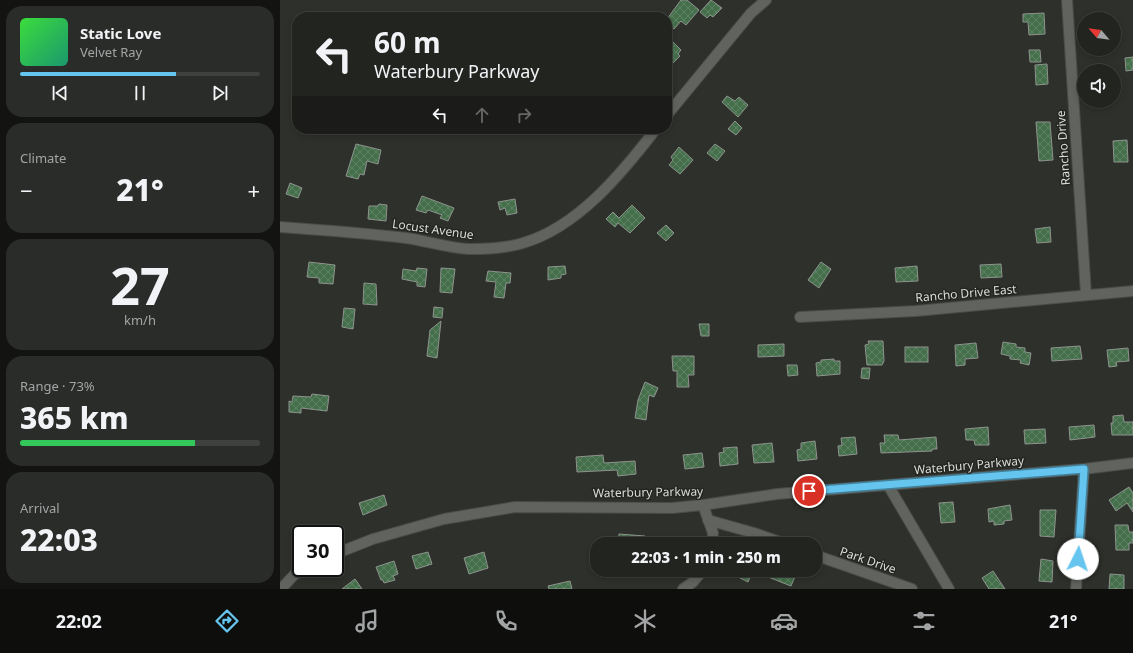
<!DOCTYPE html>
<html lang="en">
<head>
<meta charset="utf-8">
<style>
  :root { --surface:#222420; --page:#2a2c29; --text:#f1f3f6; --muted:#a2a4a5; --line:#3f413e; --accent:#65c5ee }
  body { margin:0; font-family:"Noto Sans",sans-serif; background:var(--page); color:var(--text); height:100vh; display:flex; flex-direction:column; font-size:15px; white-space:nowrap }
  * { box-sizing:border-box; margin:0 }
  p { font-size:13px; color:var(--muted) }
  .icon { flex:none; width:22px; height:22px; fill:none; stroke:currentColor; stroke-width:2; stroke-linecap:round; stroke-linejoin:round }
  .map { position:relative; flex:1; overflow:hidden }
  .drawer { display:flex; flex-direction:column; gap:6px; padding:6px; background:#131412; width:280px }
  .drawer>* { flex:none }
  .hud { position:absolute; left:12px; top:12px; width:380px; height:122px; border-radius:16px; box-shadow:0 2px 6px #0003,0 0 0 1px var(--line); background:#222420; color:var(--text); overflow:hidden }
  .needle { width:26px; rotate:298deg }
  .buttons { position:absolute; left:797px; top:12px; display:grid; gap:8px }
  .buttons a { display:grid; place-items:center; width:44px; height:44px; border-radius:50%; background:var(--surface); box-shadow:0 2px 6px #0003,0 0 0 1px var(--line); font-size:20px }
  .speed { position:absolute; left:12px; top:525px; display:flex; gap:8px; font-size:20px; font-weight:700; text-align:center }
  .speed>* { display:grid; place-content:center; width:52px; height:52px; border-radius:50%; background:var(--surface); box-shadow:0 2px 6px #0003,0 0 0 1px var(--line); line-height:1 }
  .speed .limit { border:2px solid #111; border-radius:6px; background:#fff; color:#111 }
  .pin { position:absolute; display:grid; place-items:center; width:34px; height:34px; color:#fff; margin:-17px; border:2px solid #fff; border-radius:50%; box-shadow:0 1px 4px #0007 }
  .me { position:absolute; width:44px; margin:-22px; rotate:4deg; stroke-linejoin:round; filter:drop-shadow(0 0 3px #0008) }
  .turn { display:flex; align-items:center; gap:14px; height:84px; padding:0 16px; font-size:18px }
  .turn .icon { width:52px; height:52px; stroke-width:2.5 }
  .turn b { display:block; font-size:28px; line-height:34px }
  .lanes { display:flex; align-items:center; height:38px; padding:0 16px; background:#0003; justify-content:center; gap:20px; direction:ltr }
  .lanes .off { opacity:.35 }
  .big { font-size:30px; font-weight:800; line-height:1.1 }
  .drawer .widget { flex:1; display:flex; flex-direction:column; justify-content:center; gap:6px; min-width:0; padding:0 14px; border-radius:16px; background:var(--page) }
  .drawer .dial { align-items:center; gap:0 }
  .dial b { font-size:52px; line-height:1 }
  .song { display:flex; align-items:center; gap:12px }
  .cover { width:48px; height:48px; border-radius:6px; background:linear-gradient(135deg,hsl(120 70% 55%),hsl(160 70% 35%)) }
  .played { height:4px; border-radius:2px; background:linear-gradient(90deg,var(--accent) 65%,var(--line) 65%) }
  .keys { display:flex; justify-content:space-around; direction:ltr }
  .heat { display:flex; justify-content:space-between; align-items:center; font-size:22px; direction:ltr }
  .charge { height:6px; border-radius:3px; background:linear-gradient(90deg,#34c759 73%,var(--line) 0) }
  .trip { position:absolute; left:310px; top:537px; width:232px; height:40px; border-radius:16px; background:var(--surface); box-shadow:0 2px 6px #0003,0 0 0 1px var(--line); font-weight:800; line-height:40px; text-align:center }
  .tab-bar { display:flex; height:64px; justify-content:space-around; align-items:center; background:#0e0e0d; color:var(--muted) }
  .tab-bar .icon { width:28px; height:28px }
  .tab-bar .active { color:var(--accent) }
  .tab-bar b { font-size:18px; color:var(--text) }
  main { display:flex; flex:1; min-height:0 }
  .map>svg:first-child { display:block }
  .building { fill:url(#building-cross-hatch); stroke:#8e938e }
  .lines { fill:none; stroke-linecap:round; stroke-linejoin:round }
  .street-casing { stroke:#494b47; stroke-width:12 }
  .secondary-casing { stroke:#494b47; stroke-width:12 }
  .street { stroke:#60635e; stroke-width:10 }
  .secondary { stroke:#60635e; stroke-width:10 }
  .route-casing { stroke:#42809b; stroke-width:10 }
  .route { stroke:#65c5ee; stroke-width:7 }
  .labels { text-anchor:middle; dominant-baseline:central; stroke-width:3; stroke-linejoin:round; paint-order:stroke }
  .street-label { font-size:12px; fill:#dcddda; stroke:#242622 }
</style>
</head>
<body>
<main>
<section class="drawer">
<div class="widget">
<div class="song"><i class="cover"></i><div><b>Static Love</b><p>Velvet Ray</p></div></div>
<div class="played"></div>
<div class="keys"><svg class="icon" aria-label="previous" viewBox="0 0 24 24"><path d="M18 5L8 12l10 7zM5 5v14"/></svg><svg class="icon" aria-label="pause" viewBox="0 0 24 24"><path d="M8 5v14M16 5v14"/></svg><svg class="icon" aria-label="next" viewBox="0 0 24 24"><path d="M6 5l10 7-10 7zM19 5v14"/></svg></div>
</div>
<div class="widget"><p>Climate</p>
<div class="heat"><a>−</a><b class="big">21°</b><a>+</a></div>
</div>
<div class="widget dial"><b>27</b><p>km/h</p></div>
<div class="widget"><p>Range · 73%</p><b class="big">365 km</b><div class="charge"></div></div>
<div class="widget"><p>Arrival</p><b class="big">22:03</b></div>
</section>
<div class="map">
<svg width="853" height="589" viewBox="0 0 853 589">
  <defs>
    <pattern id="building-cross-hatch" width="8" height="8" patternUnits="userSpaceOnUse"><rect width="8" height="8" fill="#446f4a"/><path d="M0 0l8 8M0 8l8-8" fill="none" stroke="#5e8364"/></pattern>
  </defs>
  <rect width="100%" height="100%" fill="#2e302b"/>
  <g class="building">
    <polygon points="401,0 407,0 419,10 406,25 401,21 394,29 387,23 387,19"/>
    <polygon points="431,0 442,8 433,17 430,15 427,18 420,12"/>
    <polygon points="764,13 765,34 749,35 748,22 743,22 743,14"/>
    <polygon points="393,42 401,50 398,54 400,56 391,65 387,61 387,49"/>
    <polygon points="749,50 760,50 761,62 750,62"/>
    <polygon points="853,57 853,70 846,71 845,58"/>
    <polygon points="767,64 768,84 756,85 755,65"/>
    <polygon points="447,96 455,101 459,97 468,105 458,117 442,102"/>
    <polygon points="455,121 462,128 456,135 448,129"/>
    <polygon points="756,122 770,122 773,160 759,161"/>
    <polygon points="847,140 848,162 834,162 833,141"/>
    <polygon points="76,144 101,150 98,164 87,161 84,175 80,174 78,179 66,176"/>
    <polygon points="435,144 445,151 437,161 427,153"/>
    <polygon points="399,147 413,160 400,174 389,165 393,160 391,157"/>
    <polygon points="10,183 22,188 18,198 6,194"/>
    <polygon points="142,196 174,208 168,221 160,218 162,215 148,210 146,213 136,210"/>
    <polygon points="235,199 237,213 227,215 225,208 220,210 218,202"/>
    <polygon points="99,204 107,205 106,221 88,219 89,206 98,206"/>
    <polygon points="352,205 365,218 350,233 338,223 335,227 326,219 333,212 339,218"/>
    <polygon points="386,225 394,233 386,241 377,233"/>
    <polygon points="770,227 771,242 757,243 755,229"/>
    <polygon points="29,262 55,265 53,284 39,283 39,278 27,277"/>
    <polygon points="541,262 551,269 539,288 528,280"/>
    <polygon points="721,264 722,277 701,278 700,265"/>
    <polygon points="285,266 286,274 281,275 281,278 268,280 268,267"/>
    <polygon points="637,266 638,281 616,282 615,268"/>
    <polygon points="137,268 147,269 145,287 137,286 137,282 122,279 123,269 136,271"/>
    <polygon points="161,268 175,269 172,293 160,292"/>
    <polygon points="208,271 231,273 230,283 226,283 224,298 214,297 216,282 206,281"/>
    <polygon points="84,283 96,284 97,305 83,304"/>
    <polygon points="154,307 163,308 162,318 153,317"/>
    <polygon points="64,308 75,309 73,329 62,327"/>
    <polygon points="161,321 157,358 147,356 150,330"/>
    <polygon points="419,324 429,324 429,336 421,336"/>
    <polygon points="588,341 603,341 604,361 602,365 587,365 585,345 589,344"/>
    <polygon points="723,342 736,344 736,347 745,348 745,352 751,353 749,365 740,363 741,360 730,359 730,356 721,354"/>
    <polygon points="696,343 698,358 685,359 685,365 676,366 675,345"/>
    <polygon points="504,344 504,356 478,357 478,345"/>
    <polygon points="800,346 802,359 772,361 771,348"/>
    <rect x="625" y="347" width="23" height="15"/>
    <polygon points="848,348 849,361 836,362 837,366 829,367 827,350"/>
    <polygon points="392,356 414,356 414,375 408,375 409,387 397,387 397,371 393,371"/>
    <polygon points="554,359 554,361 560,361 560,374 537,376 536,363 541,362 541,360"/>
    <polygon points="507,365 517,365 518,375 508,376"/>
    <polygon points="582,368 590,368 589,379 581,378"/>
    <polygon points="365,382 378,388 374,397 369,395 366,420 355,418 358,400"/>
    <polygon points="32,394 49,396 47,411 21,408 21,413 9,412 9,401 12,402 13,396 31,397"/>
    <polygon points="843,415 844,422 853,422 853,435 832,435 831,423 833,423 833,416"/>
    <polygon points="814,425 815,437 790,440 789,427"/>
    <polygon points="708,427 709,445 695,445 694,440 686,440 685,429"/>
    <polygon points="765,429 766,443 745,444 744,430"/>
    <polygon points="604,435 618,435 619,440 656,437 657,449 652,449 652,451 601,453 600,443 605,443"/>
    <polygon points="575,437 577,454 559,456 558,446 562,445 561,438"/>
    <polygon points="535,441 537,459 518,461 517,450 521,449 521,443"/>
    <polygon points="492,443 494,462 474,463 472,445"/>
    <polygon points="457,447 458,464 440,466 439,453 444,452 443,448"/>
    <polygon points="422,453 424,467 405,469 403,455"/>
    <polygon points="323,455 324,463 355,461 356,474 338,476 337,470 297,472 296,457"/>
    <polygon points="849,487 853,493 853,512 847,503 836,511 829,500"/>
    <polygon points="104,495 107,505 83,515 79,503"/>
    <polygon points="673,502 675,522 661,523 659,503"/>
    <polygon points="730,505 732,520 724,521 724,524 714,525 714,521 709,522 708,509"/>
    <polygon points="760,510 776,510 774,537 760,536"/>
    <polygon points="35,525 39,534 15,534"/>
    <polygon points="835,525 848,525 849,532 853,532 853,543 849,543 849,550 836,550"/>
    <polygon points="339,534 365,536 364,544 338,544"/>
    <polygon points="148,552 152,564 136,569 132,556"/>
    <polygon points="204,552 208,568 189,574 184,558"/>
    <polygon points="761,559 773,561 772,582 759,581"/>
    <polygon points="114,561 118,574 113,576 115,580 104,583 103,580 101,580 96,567"/>
    <polygon points="463,570 473,570 468,582 460,578"/>
    <polygon points="490,570 506,570 516,574 511,586 488,577"/>
    <polygon points="713,571 725,589 709,589 702,578"/>
    <polygon points="830,574 844,575 844,589 829,589"/>
    <polygon points="75,579 82,589 62,589"/>
    <polygon points="290,581 292,589 269,589 268,586"/>
  </g>
  <g class="lines">
    <g class="street-casing">
      <g id="street">
        <polyline points="787,0 806,294"/>
        <polyline points="520,317 636,311 853,291"/>
        <polyline points="608,485 669,589"/>
        <polyline points="423,505 433,533 432,544"/>
        <polyline points="428,520 474,533 506,544"/>
        <polyline points="55,554 93,539 164,519 235,507 392,508 423,505 497,494 804,469 853,463"/>
        <polyline points="535,555 632,589"/>
        <polyline points="1,589 14,575 27,568"/>
        <polyline points="403,589 413,582 423,570"/>
        <polyline points="796,589 804,469"/>
      </g>
    </g>
    <g class="secondary-casing">
      <g id="secondary">
        <polyline points="387,115 471,13 486,0"/>
        <path d="M0 227C42 230 84 233 126 238 147 241 168 248 189 249 206 249 227 248 243 243 298 227 342 173 376 129"/>
      </g>
    </g>
    <use href="#street" class="street"/>
    <use href="#secondary" class="secondary"/>
  </g>
  <g class="lines">
    <g class="route-casing">
      <polyline id="route" points="529,491 804,469 798,559"/>
    </g>
    <use href="#route" class="route"/>
  </g>
  <g class="labels">
    <g class="street-label">
      <text transform="translate(783 148) rotate(-94)">Rancho Drive</text>
      <text transform="translate(153 229) rotate(8)">Locust Avenue</text>
      <text transform="translate(686 293) rotate(-5)">Rancho Drive East</text>
      <text transform="translate(689 465) rotate(-5)">Waterbury Parkway</text>
      <text transform="translate(368 492) rotate(-1)">Waterbury Parkway</text>
      <text transform="translate(588 560) rotate(19)">Park Drive</text>
    </g>
  </g>
</svg>
<div class="buttons">
<a><svg class="needle" viewBox="-14 -14 28 28"><path d="M0-13l5 13h-10z" fill="#e53935"/><path d="M0 13l5-13h-10z" fill="#a2a4a5"/></svg></a>
<a><svg class="icon" aria-label="sound" viewBox="0 0 24 24"><path d="M4 9h4l5-4v14l-5-4H4zM17 9q2 3 0 6"/></svg></a>
</div>
<div class="speed"><div class="limit">30</div></div>
<div class="pin" style="left:529px;top:491px;background:#d93025"><svg class="icon" aria-label="arrive" viewBox="0 0 24 24"><path d="M6 21V4h12l-3 4 3 4H6"/></svg></div>
<svg class="me" style="left:798px;top:559px" viewBox="-20 -20 40 40"><circle r="19" fill="#fff"/><path d="M0-13L10 11 0 6-10 11z" fill="#65c5ee"/></svg>
<div class="trip">22:03 · 1 min · 250 m</div>
<div class="hud">
<div class="turn"><svg class="icon" aria-label="left" viewBox="0 0 24 24"><path d="M17 20v-9H6M10 6l-5 5 5 5"/></svg><div><b>60 m</b>Waterbury Parkway</div></div>
<div class="lanes"><svg class="icon" aria-label="left" viewBox="0 0 24 24"><path d="M17 20v-9H6M10 6l-5 5 5 5"/></svg><svg class="icon off" aria-label="ahead" viewBox="0 0 24 24"><path d="M12 20V5M6 11l6-6 6 6"/></svg><svg class="icon off" aria-label="right" viewBox="0 0 24 24"><path d="M7 20v-9h11M14 6l5 5-5 5"/></svg></div>
</div>
</div>
</main>
<nav class="tab-bar">
<b>22:02</b>
<svg class="icon active" aria-label="directions" viewBox="0 0 24 24"><path d="M12 3l9 9-9 9-9-9zM9 14v-3h6M13 9l2 2-2 2"/></svg>
<svg class="icon" aria-label="music" viewBox="0 0 24 24"><path d="M9 18V5l10-2v13"/><circle cx="6" cy="18" r="3"/><circle cx="16" cy="16" r="3"/></svg>
<svg class="icon" aria-label="phone" viewBox="0 0 24 24"><path d="M5 4h4l2 5-3 2q2 4 5 5l2-3 5 2v4C11 20 4 13 5 4z"/></svg>
<svg class="icon" aria-label="climate" viewBox="0 0 24 24"><path d="M12 3v18M4 7l16 10M4 17L20 7"/></svg>
<svg class="icon" aria-label="car" viewBox="0 0 24 24"><path d="M5 17H2v-5l4-1 3-4h7l3 4 3 1v5h-3M9 17h6M6 11h13"/><circle cx="7" cy="17" r="2"/><circle cx="17" cy="17" r="2"/></svg>
<svg class="icon" aria-label="filters" viewBox="0 0 24 24"><path d="M4 7h16M4 17h16"/><circle cx="9" cy="7" r="2"/><circle cx="15" cy="17" r="2"/></svg>
<b>21°</b>
</nav>
</body>
</html>
